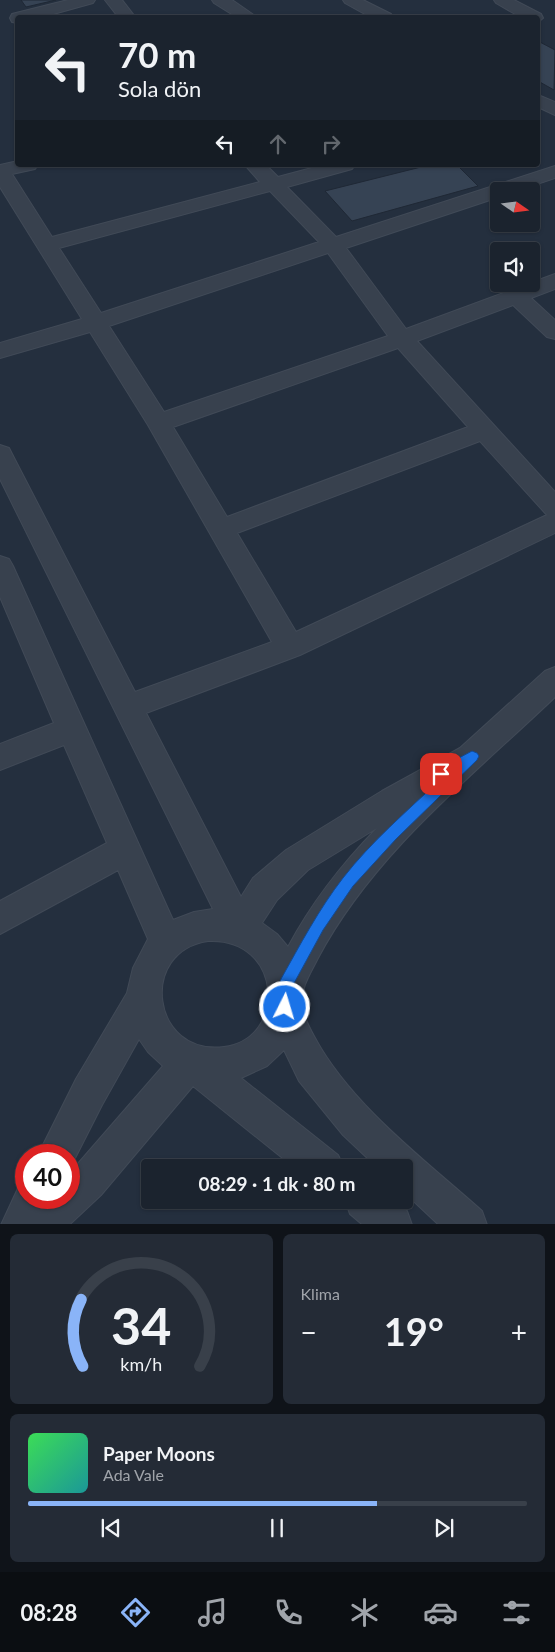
<!DOCTYPE html>
<html lang="tr">
<head>
<meta charset="utf-8">
<style>
  :root { --surface:#1b232e; --page:#242b36; --text:#f1f3f6; --muted:#a0a4aa; --line:#39404a; --accent:#8ab4f8 }
  body { margin:0; font-family:Lato,sans-serif; background:var(--page); color:var(--text); height:100vh; display:flex; flex-direction:column; font-size:19px; white-space:nowrap }
  * { box-sizing:border-box; margin:0 }
  p { font-size:16px; color:var(--muted) }
  .icon { flex:none; width:28px; height:28px; fill:none; stroke:currentColor; stroke-width:2; stroke-linecap:round; stroke-linejoin:round }
  .map { position:relative; height:1224px; overflow:hidden }
  .sheet { display:flex; flex-direction:column; gap:10px; padding:10px; background:#0f1319; flex:1 }
  .sheet>* { flex:none }
  .hud { position:absolute; left:15px; top:15px; width:525px; height:152px; border-radius:5px; box-shadow:0 1px 4px #0004,0 0 0 1px var(--line); background:#1b232e; color:var(--text); overflow:hidden }
  .needle { width:32px; rotate:104deg }
  .controls { position:absolute; left:490px; top:182px; display:grid; gap:10px }
  .controls a { display:grid; place-items:center; width:50px; height:50px; border-radius:5px; background:var(--surface); box-shadow:0 1px 4px #0004,0 0 0 1px var(--line); font-size:25px }
  .speed { position:absolute; left:15px; top:1144px; display:flex; gap:10px; font-size:25px; font-weight:700; text-align:center }
  .speed>* { display:grid; place-content:center; width:65px; height:65px; border-radius:50%; background:var(--surface); box-shadow:0 1px 4px #0004,0 0 0 1px var(--line); line-height:1 }
  .speed .limit { border:8px solid #d22; background:#fff; color:#111 }
  .pin { position:absolute; display:grid; place-items:center; width:42px; height:42px; color:#fff; margin:-21px; border-radius:10px; box-shadow:0 2px 8px #0006 }
  .me { position:absolute; width:55px; margin:-28px; rotate:5deg; stroke-linejoin:round; filter:drop-shadow(0 0 4px #0008) }
  .turn { display:flex; align-items:center; gap:18px; height:105px; padding:0 20px; font-size:22px }
  .turn .icon { width:65px; height:65px; stroke-width:2.5 }
  .turn b { display:block; font-size:35px; line-height:42px }
  .lanes { display:flex; align-items:center; height:48px; padding:0 20px; background:#0003; justify-content:center; gap:25px; direction:ltr }
  .lanes .off { opacity:.35 }
  .big { font-size:38px; font-weight:700; line-height:1.1 }
  .sheet .widget { flex:1; display:flex; flex-direction:column; justify-content:center; gap:8px; min-width:0; padding:0 18px; border-radius:8px; background:var(--page) }
  .sheet .dial { align-items:center; gap:0 }
  .dial svg { height:130px; overflow:visible; fill:none; stroke:var(--line); stroke-width:7; stroke-linecap:round; text-anchor:middle }
  .dial text { fill:var(--text); stroke:none }
  .song { display:flex; align-items:center; gap:15px }
  .cover { width:60px; height:60px; border-radius:8px; background:linear-gradient(135deg,hsl(130 70% 55%),hsl(180 70% 35%)) }
  .played { height:5px; border-radius:2px; background:linear-gradient(90deg,var(--accent) 70%,var(--line) 70%) }
  .keys { display:flex; justify-content:space-around; direction:ltr }
  .heat { display:flex; justify-content:space-between; align-items:center; font-size:28px; direction:ltr }
  .sheet .tiles { flex:1; display:grid; gap:10px; grid-template-columns:1fr 1fr }
  .widget:last-child { grid-column:span 2 }
  .trip { position:absolute; left:141px; top:1159px; width:272px; height:50px; border-radius:5px; background:var(--surface); box-shadow:0 1px 4px #0004,0 0 0 1px var(--line); font-weight:700; line-height:50px; text-align:center }
  .tab-bar { display:flex; height:80px; justify-content:space-around; align-items:center; background:#0b0e12; color:var(--muted) }
  .tab-bar .icon { width:35px; height:35px }
  .tab-bar .on { color:var(--accent) }
  .tab-bar b { font-size:22px; color:var(--text) }
  .map>svg:first-child { display:block }
  .building { fill:#364354; stroke:#1f2835 }
  .lines { fill:none; stroke-linecap:round; stroke-linejoin:round }
  .minor-casing { stroke:#414a57; stroke-width:2 }
  .minor { fill:#38414e; fill-rule:evenodd }
  .route { fill:#1a73e8; stroke:#114b97 }
</style>
</head>
<body>
<div class="map">
<svg width="555" height="1225" viewBox="0 0 555 1225">
  <rect width="100%" height="100%" fill="#242f3e"/>
  <g class="building">
    <polygon points="21,0 56,0 26,7"/>
    <polygon points="538,41 555,50 554,90 538,81"/>
    <polygon points="429,165 457,165 478,186 352,221 325,191"/>
  </g>
  <g class="lines">
    <g class="minor-casing">
      <g id="minor">
        <polygon points="68,0 95,0 93,3 39,18 18,18 18,23 12,22 10,18 12,14"/>
        <polygon points="105,0 122,0 136,18 119,18"/>
        <polygon points="212,0 232,0 258,18 238,18 214,3"/>
        <polygon points="343,0 363,0 391,14 393,18 372,18 345,3"/>
        <polygon points="494,0 514,0 541,14 543,18 538,22 538,18 522,18 496,3"/>
        <polygon points="538,95 555,102 555,115 538,107"/>
        <path d="M18 161V165H38L35 169 12 174 52 237 260 182 245 165H266L278 177 323 165H355L352 169 287 187 336 237 555 166V178L516 191H499V197L346 248 406 329 555 274V289L531 298 555 320V339L547 337 513 305 417 341 555 492V533L300 655 146 713 241 897 253 878 286 850 382 791 460 748 545 671 555 667V697C471 777 373 854 318 958 310 974 300 988 302 1007 304 1018 310 1029 315 1038 351 1105 426 1161 482 1211L487 1225H439L405 1193V1168H378L343 1135 299 1081 284 1050 267 1066 241 1078 338 1155 344 1168H295L193 1086 101 1195 69 1225H1L20 1184 26 1182V1198H69V1174L163 1066 148 1052 139 1039 102 1105 70 1168 69 1169V1155H38L76 1079 127 993 133 968 148 939 118 870 0 934V901L107 843 64 745 0 770V744L54 723 0 597V556L9 559 13 566 173 920 194 912 213 909 0 479V445L9 448 12 454 135 692 272 642 148 425 90 332 0 358V343L82 319 0 187V165ZM270 191 319 242 101 313 59 248ZM328 253 388 336 164 412 109 326ZM398 348 468 427 227 517 173 427ZM480 441 547 515 296 632 237 533ZM377 828C341 865 312 902 288 947L277 934 262 923 277 900 308 870ZM208 941C283 937 288 1039 224 1047 151 1056 138 951 208 941Z"/>
        <polygon points="345,1200 393,1200 407,1211 412,1225 363,1225 350,1214"/>
      </g>
    </g>
    <use href="#minor" class="minor"/>
  </g>
  <path class="route" d="M472 751 477 753 479 756 477 760 396 839 353 886 323 930 293 985 292 1007 290 1012 285 1014 280 1012C276 1003 277 988 281 979 300 945 319 909 343 878 371 842 407 811 440 780L436 778 434 774 436 770Z"/>
</svg>
<div class="controls">
<a><svg class="needle" viewBox="-14 -14 28 28"><path d="M0-13l5 13h-10z" fill="#e53935"/><path d="M0 13l5-13h-10z" fill="#a0a4aa"/></svg></a>
<a><svg class="icon" aria-label="sound" viewBox="0 0 24 24"><path d="M4 9h4l5-4v14l-5-4H4zM17 9q2 3 0 6"/></svg></a>
</div>
<div class="speed"><div class="limit">40</div></div>
<div class="pin" style="left:441px;top:774px;background:#d93025"><svg class="icon" aria-label="arrive" viewBox="0 0 24 24"><path d="M6 21V4h12l-3 4 3 4H6"/></svg></div>
<svg class="me" style="left:285px;top:1007px" viewBox="-20 -20 40 40"><circle r="17" fill="#1a73e8" stroke="#fff" stroke-width="3"/><path d="M0-11L8 9 0 5-8 9z" fill="#fff"/></svg>
<div class="trip">08:29 · 1 dk · 80 m</div>
<div class="hud">
<div class="turn"><svg class="icon" aria-label="left" viewBox="0 0 24 24"><path d="M17 20v-9H6M10 6l-5 5 5 5"/></svg><div><b>70 m</b>Sola dön</div></div>
<div class="lanes"><svg class="icon" aria-label="left" viewBox="0 0 24 24"><path d="M17 20v-9H6M10 6l-5 5 5 5"/></svg><svg class="icon off" aria-label="ahead" viewBox="0 0 24 24"><path d="M12 20V5M6 11l6-6 6 6"/></svg><svg class="icon off" aria-label="right" viewBox="0 0 24 24"><path d="M7 20v-9h11M14 6l5 5-5 5"/></svg></div>
</div>
</div>
<section class="sheet">
<div class="tiles">
<div class="widget dial"><svg viewBox="0 0 100 80">
<path d="M14 69A42 42 0 1 1 86 69"/>
<path d="M14 69A42 42 0 0 1 13 28" stroke="#8ab4f8"/>
<text x="50" y="56" font-size="32" font-weight="700">34</text>
<text x="50" y="72" font-size="11">km/h</text>
</svg></div>
<div class="widget"><p>Klima</p>
<div class="heat"><a>−</a><b class="big">19°</b><a>+</a></div>
</div>
<div class="widget">
<div class="song"><i class="cover"></i><div><b>Paper Moons</b><p>Ada Vale</p></div></div>
<div class="played"></div>
<div class="keys"><svg class="icon" aria-label="previous" viewBox="0 0 24 24"><path d="M18 5L8 12l10 7zM5 5v14"/></svg><svg class="icon" aria-label="pause" viewBox="0 0 24 24"><path d="M8 5v14M16 5v14"/></svg><svg class="icon" aria-label="next" viewBox="0 0 24 24"><path d="M6 5l10 7-10 7zM19 5v14"/></svg></div>
</div>
</div>
</section>
<nav class="tab-bar">
<b>08:28</b>
<svg class="icon on" aria-label="directions" viewBox="0 0 24 24"><path d="M12 3l9 9-9 9-9-9zM9 14v-3h6M13 9l2 2-2 2"/></svg>
<svg class="icon" aria-label="music" viewBox="0 0 24 24"><path d="M9 18V5l10-2v13"/><circle cx="6" cy="18" r="3"/><circle cx="16" cy="16" r="3"/></svg>
<svg class="icon" aria-label="phone" viewBox="0 0 24 24"><path d="M5 4h4l2 5-3 2q2 4 5 5l2-3 5 2v4C11 20 4 13 5 4z"/></svg>
<svg class="icon" aria-label="climate" viewBox="0 0 24 24"><path d="M12 3v18M4 7l16 10M4 17L20 7"/></svg>
<svg class="icon" aria-label="car" viewBox="0 0 24 24"><path d="M5 17H2v-5l4-1 3-4h7l3 4 3 1v5h-3M9 17h6M6 11h13"/><circle cx="7" cy="17" r="2"/><circle cx="17" cy="17" r="2"/></svg>
<svg class="icon" aria-label="filters" viewBox="0 0 24 24"><path d="M4 7h16M4 17h16"/><circle cx="9" cy="7" r="2"/><circle cx="15" cy="17" r="2"/></svg>
</nav>
</body>
</html>
